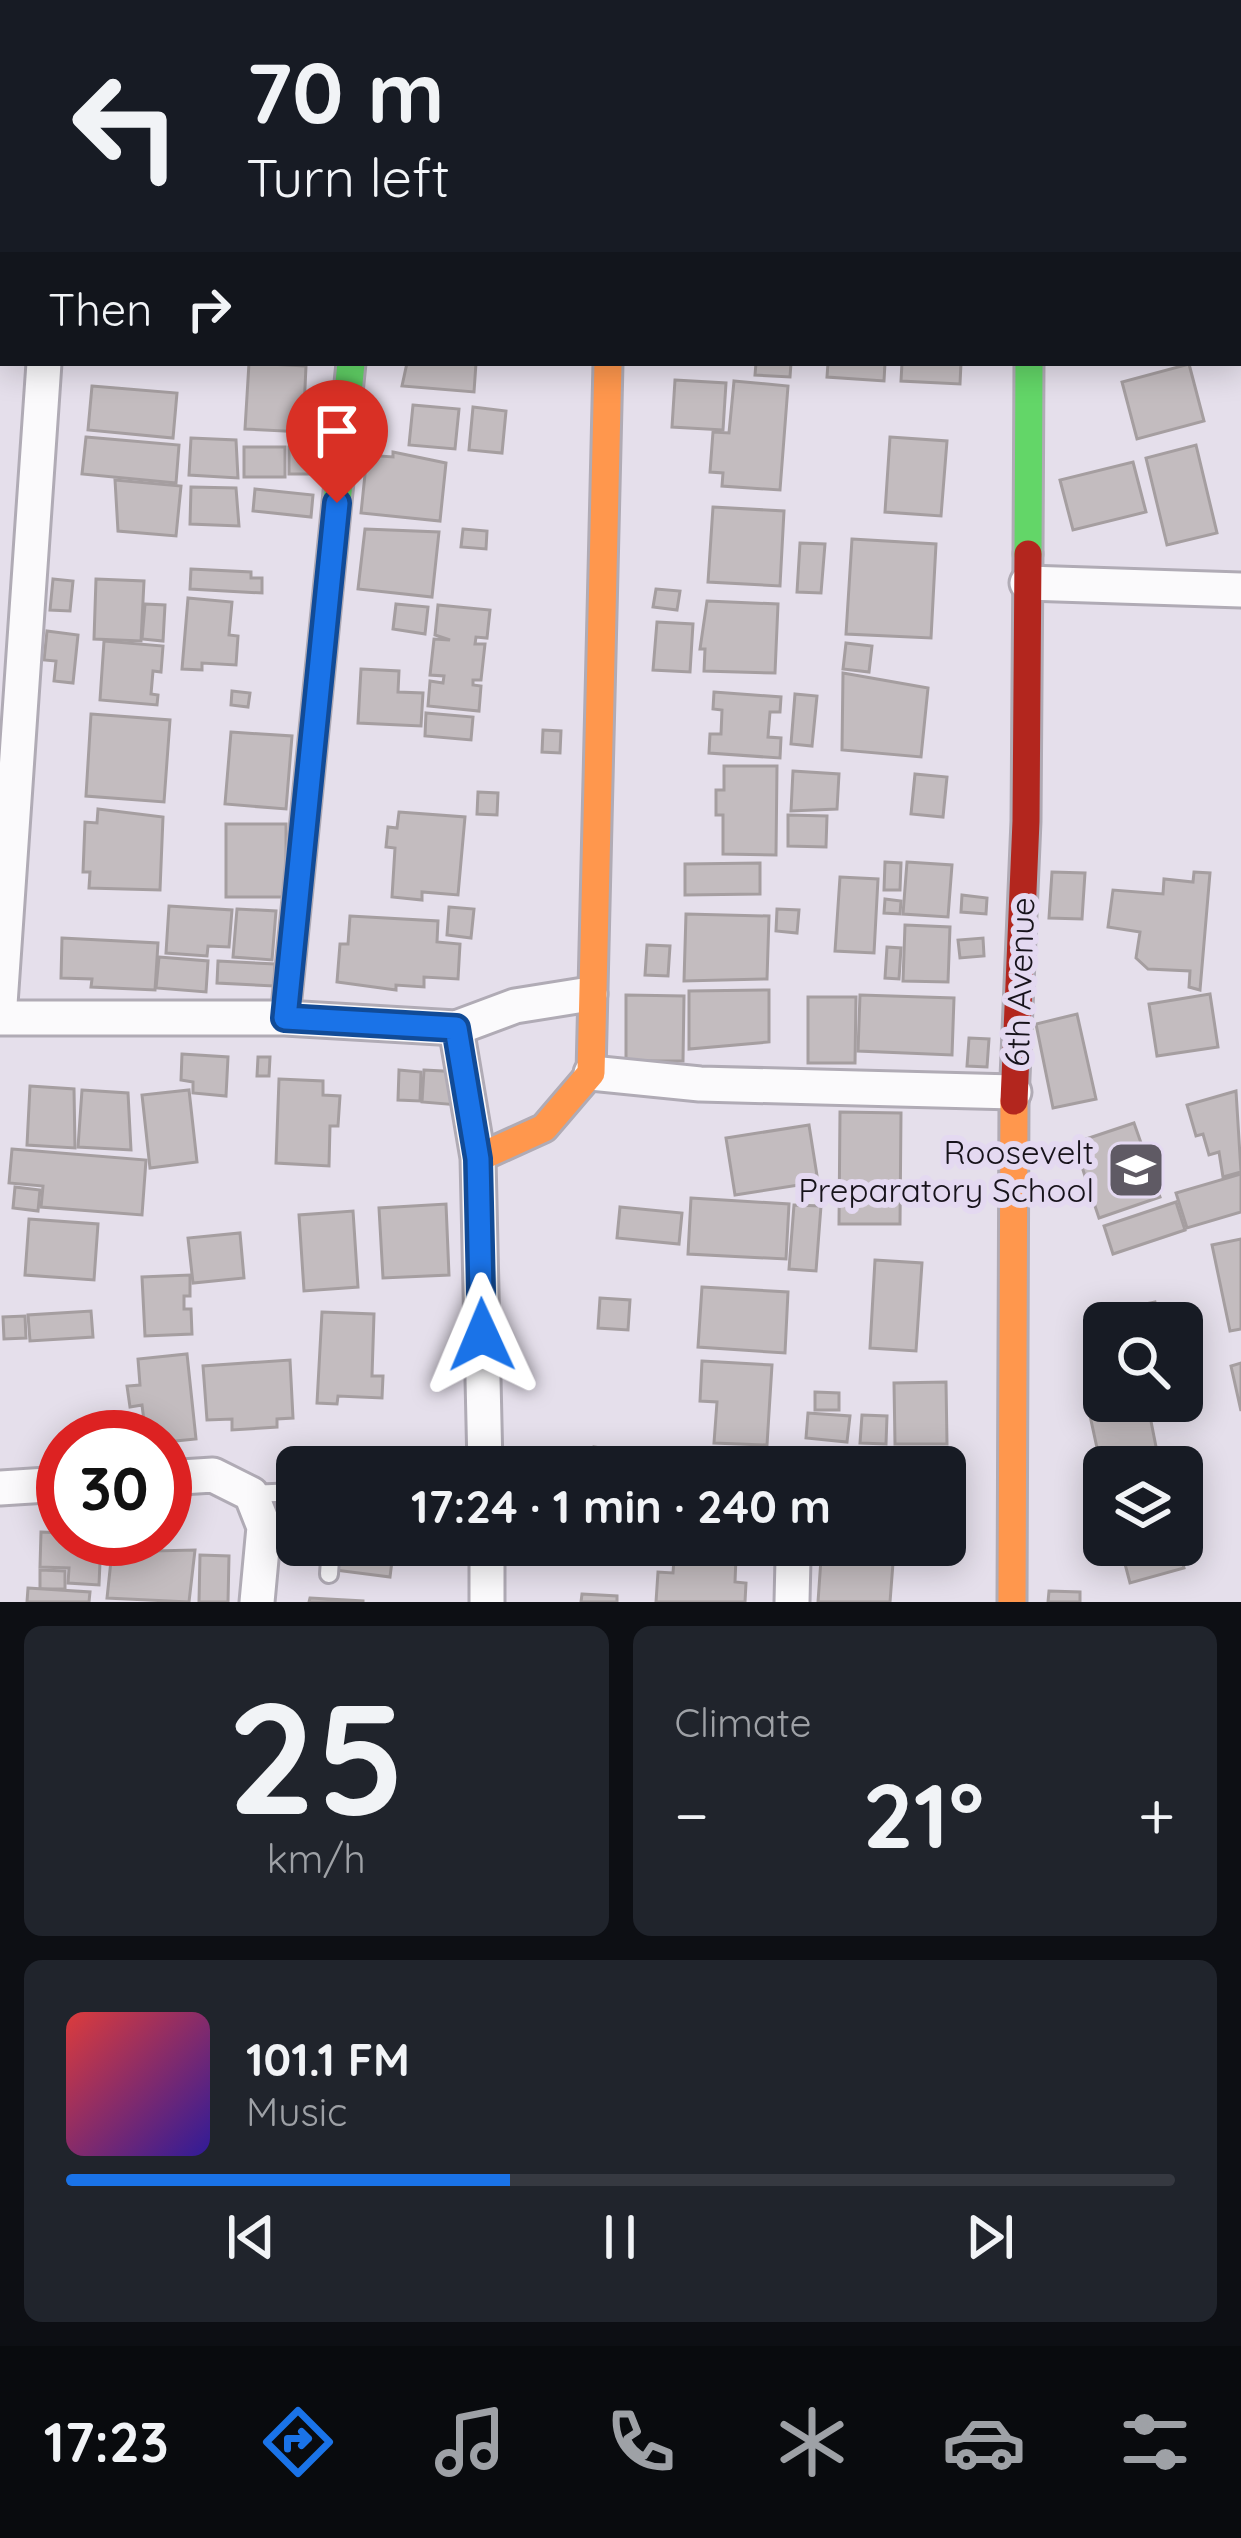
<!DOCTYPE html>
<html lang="en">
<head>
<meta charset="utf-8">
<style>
  :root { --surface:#171b24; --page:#20242c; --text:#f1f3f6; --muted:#9ea1a6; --line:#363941; --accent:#1a73e8 }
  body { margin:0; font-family:Quicksand,sans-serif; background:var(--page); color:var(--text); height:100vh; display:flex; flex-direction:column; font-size:45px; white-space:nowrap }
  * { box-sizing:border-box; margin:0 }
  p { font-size:39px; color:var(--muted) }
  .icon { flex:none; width:66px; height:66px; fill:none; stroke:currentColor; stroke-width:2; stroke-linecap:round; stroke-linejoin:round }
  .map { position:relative; height:1602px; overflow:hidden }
  .sheet { display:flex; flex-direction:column; gap:24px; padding:24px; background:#0d0f14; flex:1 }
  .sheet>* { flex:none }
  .guide { position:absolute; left:0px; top:0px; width:1242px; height:366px; box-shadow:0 6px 30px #0003; background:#171b24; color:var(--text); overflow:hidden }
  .tools { position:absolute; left:1083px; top:1302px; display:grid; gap:24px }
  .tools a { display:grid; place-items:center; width:120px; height:120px; border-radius:18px; background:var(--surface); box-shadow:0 6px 30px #0003; font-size:60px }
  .speed { position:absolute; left:36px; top:1410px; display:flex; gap:24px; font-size:60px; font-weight:700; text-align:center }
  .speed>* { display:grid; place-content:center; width:156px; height:156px; border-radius:50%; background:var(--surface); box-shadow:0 6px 30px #0003; line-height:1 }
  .speed .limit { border:18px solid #d22; background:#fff; color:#111 }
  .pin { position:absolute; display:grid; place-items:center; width:102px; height:102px; color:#fff; margin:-123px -51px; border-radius:50% 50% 50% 0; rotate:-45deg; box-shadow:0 0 12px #0007 }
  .pin .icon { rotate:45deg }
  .me { position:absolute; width:132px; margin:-66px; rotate:359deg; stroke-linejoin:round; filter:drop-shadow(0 0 9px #0008) }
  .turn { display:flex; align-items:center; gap:42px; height:252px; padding:0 48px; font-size:54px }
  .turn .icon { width:156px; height:156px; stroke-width:2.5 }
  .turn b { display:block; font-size:84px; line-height:102px }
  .then { display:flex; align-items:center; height:114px; padding:0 48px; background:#0003; gap:24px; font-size:45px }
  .big { font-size:90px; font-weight:700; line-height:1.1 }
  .sheet .widget { flex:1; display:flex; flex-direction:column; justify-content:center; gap:18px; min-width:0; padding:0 42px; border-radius:18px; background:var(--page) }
  .sheet .dial { align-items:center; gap:0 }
  .dial b { font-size:156px; line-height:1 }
  .song { display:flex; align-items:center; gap:36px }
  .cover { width:144px; height:144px; border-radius:18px; background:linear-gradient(135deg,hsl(0 70% 55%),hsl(250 70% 35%)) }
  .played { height:12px; border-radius:6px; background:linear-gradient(90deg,var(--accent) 40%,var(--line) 40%) }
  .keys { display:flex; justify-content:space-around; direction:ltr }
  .heat { display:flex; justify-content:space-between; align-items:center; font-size:66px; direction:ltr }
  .sheet .tiles { flex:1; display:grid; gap:24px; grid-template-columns:1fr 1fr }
  .widget:last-child { grid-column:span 2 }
  .trip { position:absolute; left:276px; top:1446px; width:690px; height:120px; border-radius:18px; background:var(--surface); box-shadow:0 6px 30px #0003; font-weight:700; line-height:120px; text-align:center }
  .tab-bar { display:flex; height:192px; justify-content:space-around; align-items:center; background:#090b0e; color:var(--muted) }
  .tab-bar .icon { width:84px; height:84px }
  .tab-bar .on { color:var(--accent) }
  .tab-bar b { font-size:54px; color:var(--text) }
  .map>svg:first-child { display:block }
  .building { fill:#c3bcbf; stroke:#a59ea0; stroke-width:3 }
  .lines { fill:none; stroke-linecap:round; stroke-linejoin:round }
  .lane-casing { stroke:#b0abb5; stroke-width:22 }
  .street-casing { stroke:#b0abb5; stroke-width:39 }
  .fast-casing { stroke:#b0abb5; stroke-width:33 }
  .slow-casing { stroke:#b0abb5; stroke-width:33 }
  .jam-casing { stroke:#b0abb5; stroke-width:33 }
  .lane { stroke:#fbfafc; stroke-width:16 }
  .street { stroke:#fbfafc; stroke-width:33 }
  .fast { stroke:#63d668; stroke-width:27 }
  .slow { stroke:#ff974d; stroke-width:27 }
  .jam { stroke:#b3261e; stroke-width:27 }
  .route-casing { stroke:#114b97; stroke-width:30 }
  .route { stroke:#1a73e8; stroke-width:21 }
  .labels { text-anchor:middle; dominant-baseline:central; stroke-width:12; stroke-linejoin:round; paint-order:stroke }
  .street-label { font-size:33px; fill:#17131b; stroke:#e4d9f1 }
  .poi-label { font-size:33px; fill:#17131b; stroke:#e4d9f1; text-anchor:end }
</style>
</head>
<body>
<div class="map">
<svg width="1241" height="1602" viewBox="0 0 1241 1602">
  <rect width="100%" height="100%" fill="#e5dfeb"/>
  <g class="building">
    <polygon points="118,0 177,0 118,3"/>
    <polygon points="249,0 296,0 249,3"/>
    <polygon points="771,0 854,0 770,3"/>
    <polygon points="906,0 977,0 906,3"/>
    <rect x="1063" y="0" width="53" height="3"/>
    <polygon points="249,363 306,366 303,432 245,429"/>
    <polygon points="407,363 476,363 474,392 402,386"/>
    <polygon points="756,363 791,363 790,377 755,375"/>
    <polygon points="828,363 885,363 884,381 827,377"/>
    <polygon points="902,363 961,363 960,384 901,381"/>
    <polygon points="1189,364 1204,421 1137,439 1122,382"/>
    <polygon points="675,380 726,383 723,430 672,427"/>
    <polygon points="734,381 788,386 780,490 722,486 723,473 710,472 713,432 729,433"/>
    <polygon points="92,386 177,393 173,438 88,430"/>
    <polygon points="413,405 459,409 455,449 409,445"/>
    <polygon points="473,407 506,411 502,453 469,450"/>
    <polygon points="86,437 179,445 176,483 82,474"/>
    <polygon points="890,437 947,441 941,516 885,512"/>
    <polygon points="191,438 236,440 238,478 189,475"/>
    <polygon points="1196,445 1217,533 1167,545 1146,458"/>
    <rect x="244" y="447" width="41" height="30"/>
    <polygon points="289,447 315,448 315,474 289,474"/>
    <polygon points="393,452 446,463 440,521 361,513 367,455 393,457"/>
    <polygon points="1133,462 1146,512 1073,530 1060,480"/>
    <polygon points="115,480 181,486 176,536 118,531"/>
    <polygon points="191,487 236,488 239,526 190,524"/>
    <polygon points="255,489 313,495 311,517 253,511"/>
    <polygon points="713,507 784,511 780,586 708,582"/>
    <polygon points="365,529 439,532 432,597 358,589"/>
    <polygon points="463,529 487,531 486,549 461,547"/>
    <polygon points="852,539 936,544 931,638 846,634"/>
    <polygon points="800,543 825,544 821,593 797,592"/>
    <polygon points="191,569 251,572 251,578 262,578 262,593 190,589"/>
    <polygon points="53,579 73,581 70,611 50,610"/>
    <polygon points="96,579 144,581 141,641 94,639"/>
    <polygon points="656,589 680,591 677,610 653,607"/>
    <polygon points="188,598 232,602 229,635 238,636 236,665 202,663 202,670 182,669"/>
    <polygon points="707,601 778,604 775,673 704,671 705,649 700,649"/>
    <polygon points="145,604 165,605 163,641 142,639"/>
    <polygon points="396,604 428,607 425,634 393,629"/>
    <polygon points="438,605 490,610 487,638 476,637 475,644 485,644 481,680 473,680 473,685 481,686 479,711 428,706 430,681 443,683 444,676 430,675 434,639 450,640 435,635"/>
    <polygon points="657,622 693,624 690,672 653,670"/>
    <polygon points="47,631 78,635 73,683 54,681 56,661 44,660"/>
    <polygon points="104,641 163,646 161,672 153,671 151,694 158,695 157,705 100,700"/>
    <polygon points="846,643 872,646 869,672 843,669"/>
    <polygon points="361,669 399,671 398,692 423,693 421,726 358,723"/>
    <polygon points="843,673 928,688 921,757 842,750"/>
    <polygon points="232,691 250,693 248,707 231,705"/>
    <polygon points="714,692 781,697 780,712 770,712 768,737 781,738 780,758 709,753 710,734 721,734 722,710 713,709"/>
    <polygon points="795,694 817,696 812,746 791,744"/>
    <polygon points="426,713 473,717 471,740 425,736"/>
    <polygon points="91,714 170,720 164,802 86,796"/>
    <polygon points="543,730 561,731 560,753 542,752"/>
    <polygon points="231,732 292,736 286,809 225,804"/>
    <polygon points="724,766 777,766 776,855 723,854 723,815 716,815 716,790 724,790"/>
    <polygon points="793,771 839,774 837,809 791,811"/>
    <polygon points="915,774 947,777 943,817 911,814"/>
    <polygon points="478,792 498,793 497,815 477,814"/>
    <polygon points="98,809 163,817 160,890 89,888 90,872 83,872 85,822 97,823"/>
    <polygon points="399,812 465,817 458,895 422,892 422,900 392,897 395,848 386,847 388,827 397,828"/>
    <polygon points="788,815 827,816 826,847 788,846"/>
    <rect x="226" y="824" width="60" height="73"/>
    <polygon points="885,862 901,863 900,890 884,890"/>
    <polygon points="907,862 952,865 948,917 903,914"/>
    <polygon points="760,863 760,894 685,895 685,864"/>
    <polygon points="1052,872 1085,873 1082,919 1049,918"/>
    <polygon points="1194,872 1210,873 1200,990 1189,987 1190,971 1148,969 1136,958 1140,932 1108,927 1113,890 1163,894 1164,879 1193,882"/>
    <polygon points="840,877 878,879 874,953 835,951"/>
    <polygon points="962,895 987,898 986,914 961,912"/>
    <polygon points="885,899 901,901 900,914 884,913"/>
    <polygon points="169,906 232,910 229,947 208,946 207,956 166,953"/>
    <polygon points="449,907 474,909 471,938 447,935"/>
    <polygon points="237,909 276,911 272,960 233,957"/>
    <polygon points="777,909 799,910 797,933 776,931"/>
    <polygon points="686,914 769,916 767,979 684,981"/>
    <polygon points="350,916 438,921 437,942 460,944 458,979 424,977 424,987 396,985 396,990 337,982 340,944 348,944"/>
    <polygon points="905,925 950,927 948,982 903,981"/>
    <polygon points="62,938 158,943 155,990 91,987 92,979 61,978"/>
    <polygon points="983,938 984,956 960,958 958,940"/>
    <polygon points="647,945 670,946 668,976 645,975"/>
    <polygon points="887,947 901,948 899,979 885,978"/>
    <polygon points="159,957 208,961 206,992 156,988"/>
    <polygon points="218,961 275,964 274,986 217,983"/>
    <polygon points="769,990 769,1042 689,1049 689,991"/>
    <polygon points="1210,994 1218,1047 1157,1056 1149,1004"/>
    <polygon points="626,995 684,996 683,1061 626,1061"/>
    <polygon points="860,995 954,998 952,1055 858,1051"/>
    <polygon points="808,997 856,997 855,1063 808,1063"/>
    <polygon points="1077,1014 1096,1099 1053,1108 1036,1024"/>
    <polygon points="969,1038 989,1039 987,1067 967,1066"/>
    <polygon points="182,1054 228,1057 226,1096 193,1093 193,1082 181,1080"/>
    <polygon points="258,1057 270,1057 269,1076 257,1076"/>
    <polygon points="399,1070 421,1072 420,1101 398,1100"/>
    <polygon points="424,1070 461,1072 458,1105 422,1102"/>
    <polygon points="279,1079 323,1081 323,1095 340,1096 338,1126 330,1126 329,1166 276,1163"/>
    <polygon points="30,1086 74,1089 75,1148 27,1145"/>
    <polygon points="82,1090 128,1093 131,1150 78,1147"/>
    <polygon points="189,1090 197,1162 150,1168 142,1095"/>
    <polygon points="1236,1091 1241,1172 1223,1177 1219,1152 1209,1155 1203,1134 1196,1136 1187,1105"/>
    <polygon points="840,1112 901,1113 900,1224 839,1224"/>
    <polygon points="1134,1123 1160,1197 1099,1218 1074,1143"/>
    <polygon points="809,1125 818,1182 735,1195 726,1138"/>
    <polygon points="12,1149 146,1160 142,1215 41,1207 43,1186 9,1183"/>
    <polygon points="1241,1174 1241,1212 1187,1228 1176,1193"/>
    <polygon points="15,1187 40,1190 38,1211 13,1208"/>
    <polygon points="691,1198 789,1204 786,1259 688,1254"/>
    <polygon points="1176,1202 1185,1230 1113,1254 1104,1226"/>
    <polygon points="446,1204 449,1275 383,1278 379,1208"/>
    <polygon points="794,1205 821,1206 816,1271 789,1269"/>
    <polygon points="620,1207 682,1213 679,1244 617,1238"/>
    <polygon points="353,1211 358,1287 304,1291 299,1215"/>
    <polygon points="29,1219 98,1224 94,1280 25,1275"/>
    <polygon points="240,1233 244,1278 193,1283 188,1238"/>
    <polygon points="1241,1239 1241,1329 1230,1331 1212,1245"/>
    <polygon points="875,1260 922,1263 916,1351 870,1348"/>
    <polygon points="190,1275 190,1296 184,1296 184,1309 191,1309 192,1334 145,1336 142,1277"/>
    <polygon points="702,1287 788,1292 785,1353 698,1347"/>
    <polygon points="600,1298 630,1300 628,1330 598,1328"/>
    <polygon points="1155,1302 1160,1323 1114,1323 1112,1311"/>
    <polygon points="91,1311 93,1337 30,1341 28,1315"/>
    <polygon points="322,1312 374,1314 372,1376 383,1376 382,1398 338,1396 337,1404 317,1403"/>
    <polygon points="25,1316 26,1338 4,1339 3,1317"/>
    <polygon points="187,1354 196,1439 165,1442 165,1437 146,1437 142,1405 130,1407 127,1386 140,1385 138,1359"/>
    <polygon points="290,1360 293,1418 277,1419 277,1427 232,1430 232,1419 207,1420 203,1366"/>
    <polygon points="702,1361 772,1365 767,1445 714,1443 717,1402 700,1401"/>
    <polygon points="1241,1363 1241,1411 1231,1366"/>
    <polygon points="946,1382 947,1444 895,1444 894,1383"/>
    <polygon points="815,1392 839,1393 839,1410 815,1410"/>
    <polygon points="1147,1401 1160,1467 1112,1467 1109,1455 1099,1457 1089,1411"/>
    <polygon points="808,1413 850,1416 847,1442 806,1438"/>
    <polygon points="862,1415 887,1416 886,1444 860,1443"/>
    <polygon points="594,1447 616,1450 615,1467 591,1467"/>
    <polygon points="627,1448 662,1451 661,1467 625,1467"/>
    <polygon points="712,1454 746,1456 746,1467 711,1467"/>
    <polygon points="41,1532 63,1533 63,1539 101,1539 99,1585 68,1583 69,1568 40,1567"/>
    <polygon points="113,1542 153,1546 153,1551 195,1550 189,1602 107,1598"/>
    <polygon points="338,1545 394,1545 390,1577 335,1570"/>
    <polygon points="675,1545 713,1547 713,1556 736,1557 735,1582 746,1583 745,1602 656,1602 658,1572 673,1573"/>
    <polygon points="1120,1545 1178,1545 1184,1568 1130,1583"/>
    <polygon points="200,1555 229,1556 228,1602 199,1602"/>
    <polygon points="821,1559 893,1563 890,1602 818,1602"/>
    <polygon points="40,1570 65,1571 65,1589 40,1589"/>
    <polygon points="28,1588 90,1592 89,1602 27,1602"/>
    <polygon points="1049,1591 1080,1592 1080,1602 1048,1602"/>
    <polygon points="582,1594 617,1596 617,1602 581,1602"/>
    <polygon points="310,1598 363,1601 363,1602 309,1602"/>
  </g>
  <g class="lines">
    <g class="lane-casing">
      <g id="lane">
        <polyline points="251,1494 297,1492"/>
        <polyline points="329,1574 331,1545"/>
      </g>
    </g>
    <g class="street-casing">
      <g id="street">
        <polyline points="69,3 69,0"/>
        <polyline points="378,3 378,0"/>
        <polyline points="601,3 601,0"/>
        <polyline points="1033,3 1033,0"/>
        <polyline points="1027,583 1241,590"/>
        <polyline points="0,1004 44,363"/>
        <polyline points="0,1018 285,1018 456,1028 515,1006 590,994"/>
        <polyline points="456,1028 478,1158 485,1467"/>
        <polyline points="591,1073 700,1084 1014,1092"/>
        <polyline points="165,1478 213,1475 251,1494 264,1527 257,1602"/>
        <polyline points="0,1488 63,1484"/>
        <polyline points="487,1602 487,1545"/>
        <polyline points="792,1602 793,1559"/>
      </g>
    </g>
    <g class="fast-casing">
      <g id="fast">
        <polyline points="1028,554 1029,363"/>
        <polyline points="285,1018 351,363"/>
      </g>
    </g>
    <g class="slow-casing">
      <g id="slow">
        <polyline points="478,1158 544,1128 591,1073 608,363"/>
        <polyline points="1012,1602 1014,1101"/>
      </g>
    </g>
    <g class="jam-casing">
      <polyline id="jam" points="1014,1101 1026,821 1028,554"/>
    </g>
    <use href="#lane" class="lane"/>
    <use href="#street" class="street"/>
    <use href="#fast" class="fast"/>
    <use href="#slow" class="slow"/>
    <use href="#jam" class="jam"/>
  </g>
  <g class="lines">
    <g class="route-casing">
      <polyline id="route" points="337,503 285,1018 456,1028 478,1159 482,1335"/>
    </g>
    <use href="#route" class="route"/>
  </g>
  <defs>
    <g id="school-square" transform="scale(3)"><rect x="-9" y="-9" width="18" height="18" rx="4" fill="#5f5a64" stroke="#e4d9f1"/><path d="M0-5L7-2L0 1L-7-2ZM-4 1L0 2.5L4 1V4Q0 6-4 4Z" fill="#fff"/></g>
  </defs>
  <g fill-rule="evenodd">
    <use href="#school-square" x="1136" y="1170"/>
  </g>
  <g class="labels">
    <g class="street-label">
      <text transform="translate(1019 982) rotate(-88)">6th Avenue</text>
    </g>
    <g class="poi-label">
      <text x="1094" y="1151">Roosevelt<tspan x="1094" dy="38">Preparatory School</tspan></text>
    </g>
  </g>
</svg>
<div class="tools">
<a><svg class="icon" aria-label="search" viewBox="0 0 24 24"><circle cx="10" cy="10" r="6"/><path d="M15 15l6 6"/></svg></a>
<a><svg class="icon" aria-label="layers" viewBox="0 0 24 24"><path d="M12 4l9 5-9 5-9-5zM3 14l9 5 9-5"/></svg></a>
</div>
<div class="speed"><div class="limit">30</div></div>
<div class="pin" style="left:337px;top:503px;background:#d93025"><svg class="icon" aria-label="arrive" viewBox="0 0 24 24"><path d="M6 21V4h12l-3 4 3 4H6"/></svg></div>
<svg class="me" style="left:482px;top:1335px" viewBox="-20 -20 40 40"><path d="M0-17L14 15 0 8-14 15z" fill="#1a73e8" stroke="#fff" stroke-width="4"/></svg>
<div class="trip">17:24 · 1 min · 240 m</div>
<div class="guide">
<div class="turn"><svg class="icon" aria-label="left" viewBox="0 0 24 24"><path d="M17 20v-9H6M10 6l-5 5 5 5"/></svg><div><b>70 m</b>Turn left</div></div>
<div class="then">Then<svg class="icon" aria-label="right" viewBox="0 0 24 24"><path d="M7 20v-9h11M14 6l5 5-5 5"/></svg></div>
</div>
</div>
<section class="sheet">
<div class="tiles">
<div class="widget dial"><b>25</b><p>km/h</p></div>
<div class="widget"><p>Climate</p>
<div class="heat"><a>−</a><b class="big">21°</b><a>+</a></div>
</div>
<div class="widget">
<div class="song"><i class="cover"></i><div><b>101.1 FM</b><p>Music</p></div></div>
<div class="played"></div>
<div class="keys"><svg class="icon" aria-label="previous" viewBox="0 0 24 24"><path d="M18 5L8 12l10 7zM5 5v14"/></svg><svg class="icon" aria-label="pause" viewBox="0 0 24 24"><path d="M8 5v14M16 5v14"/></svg><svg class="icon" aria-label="next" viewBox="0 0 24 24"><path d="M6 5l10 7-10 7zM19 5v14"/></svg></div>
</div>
</div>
</section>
<nav class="tab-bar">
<b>17:23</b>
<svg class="icon on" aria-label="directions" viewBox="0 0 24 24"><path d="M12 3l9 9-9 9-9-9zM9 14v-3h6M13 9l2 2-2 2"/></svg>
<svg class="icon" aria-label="music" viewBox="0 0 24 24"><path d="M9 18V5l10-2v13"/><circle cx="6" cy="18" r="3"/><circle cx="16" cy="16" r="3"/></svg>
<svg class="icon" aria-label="phone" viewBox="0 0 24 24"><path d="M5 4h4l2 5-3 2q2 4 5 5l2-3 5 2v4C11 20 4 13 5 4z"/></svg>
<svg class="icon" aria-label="climate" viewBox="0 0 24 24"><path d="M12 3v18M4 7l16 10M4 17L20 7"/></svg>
<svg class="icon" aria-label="car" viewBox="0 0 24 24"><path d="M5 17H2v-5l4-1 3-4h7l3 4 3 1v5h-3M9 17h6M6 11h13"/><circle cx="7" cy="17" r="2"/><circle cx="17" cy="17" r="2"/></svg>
<svg class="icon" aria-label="filters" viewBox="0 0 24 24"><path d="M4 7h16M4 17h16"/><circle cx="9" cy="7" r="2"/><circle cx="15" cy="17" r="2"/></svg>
</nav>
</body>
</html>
